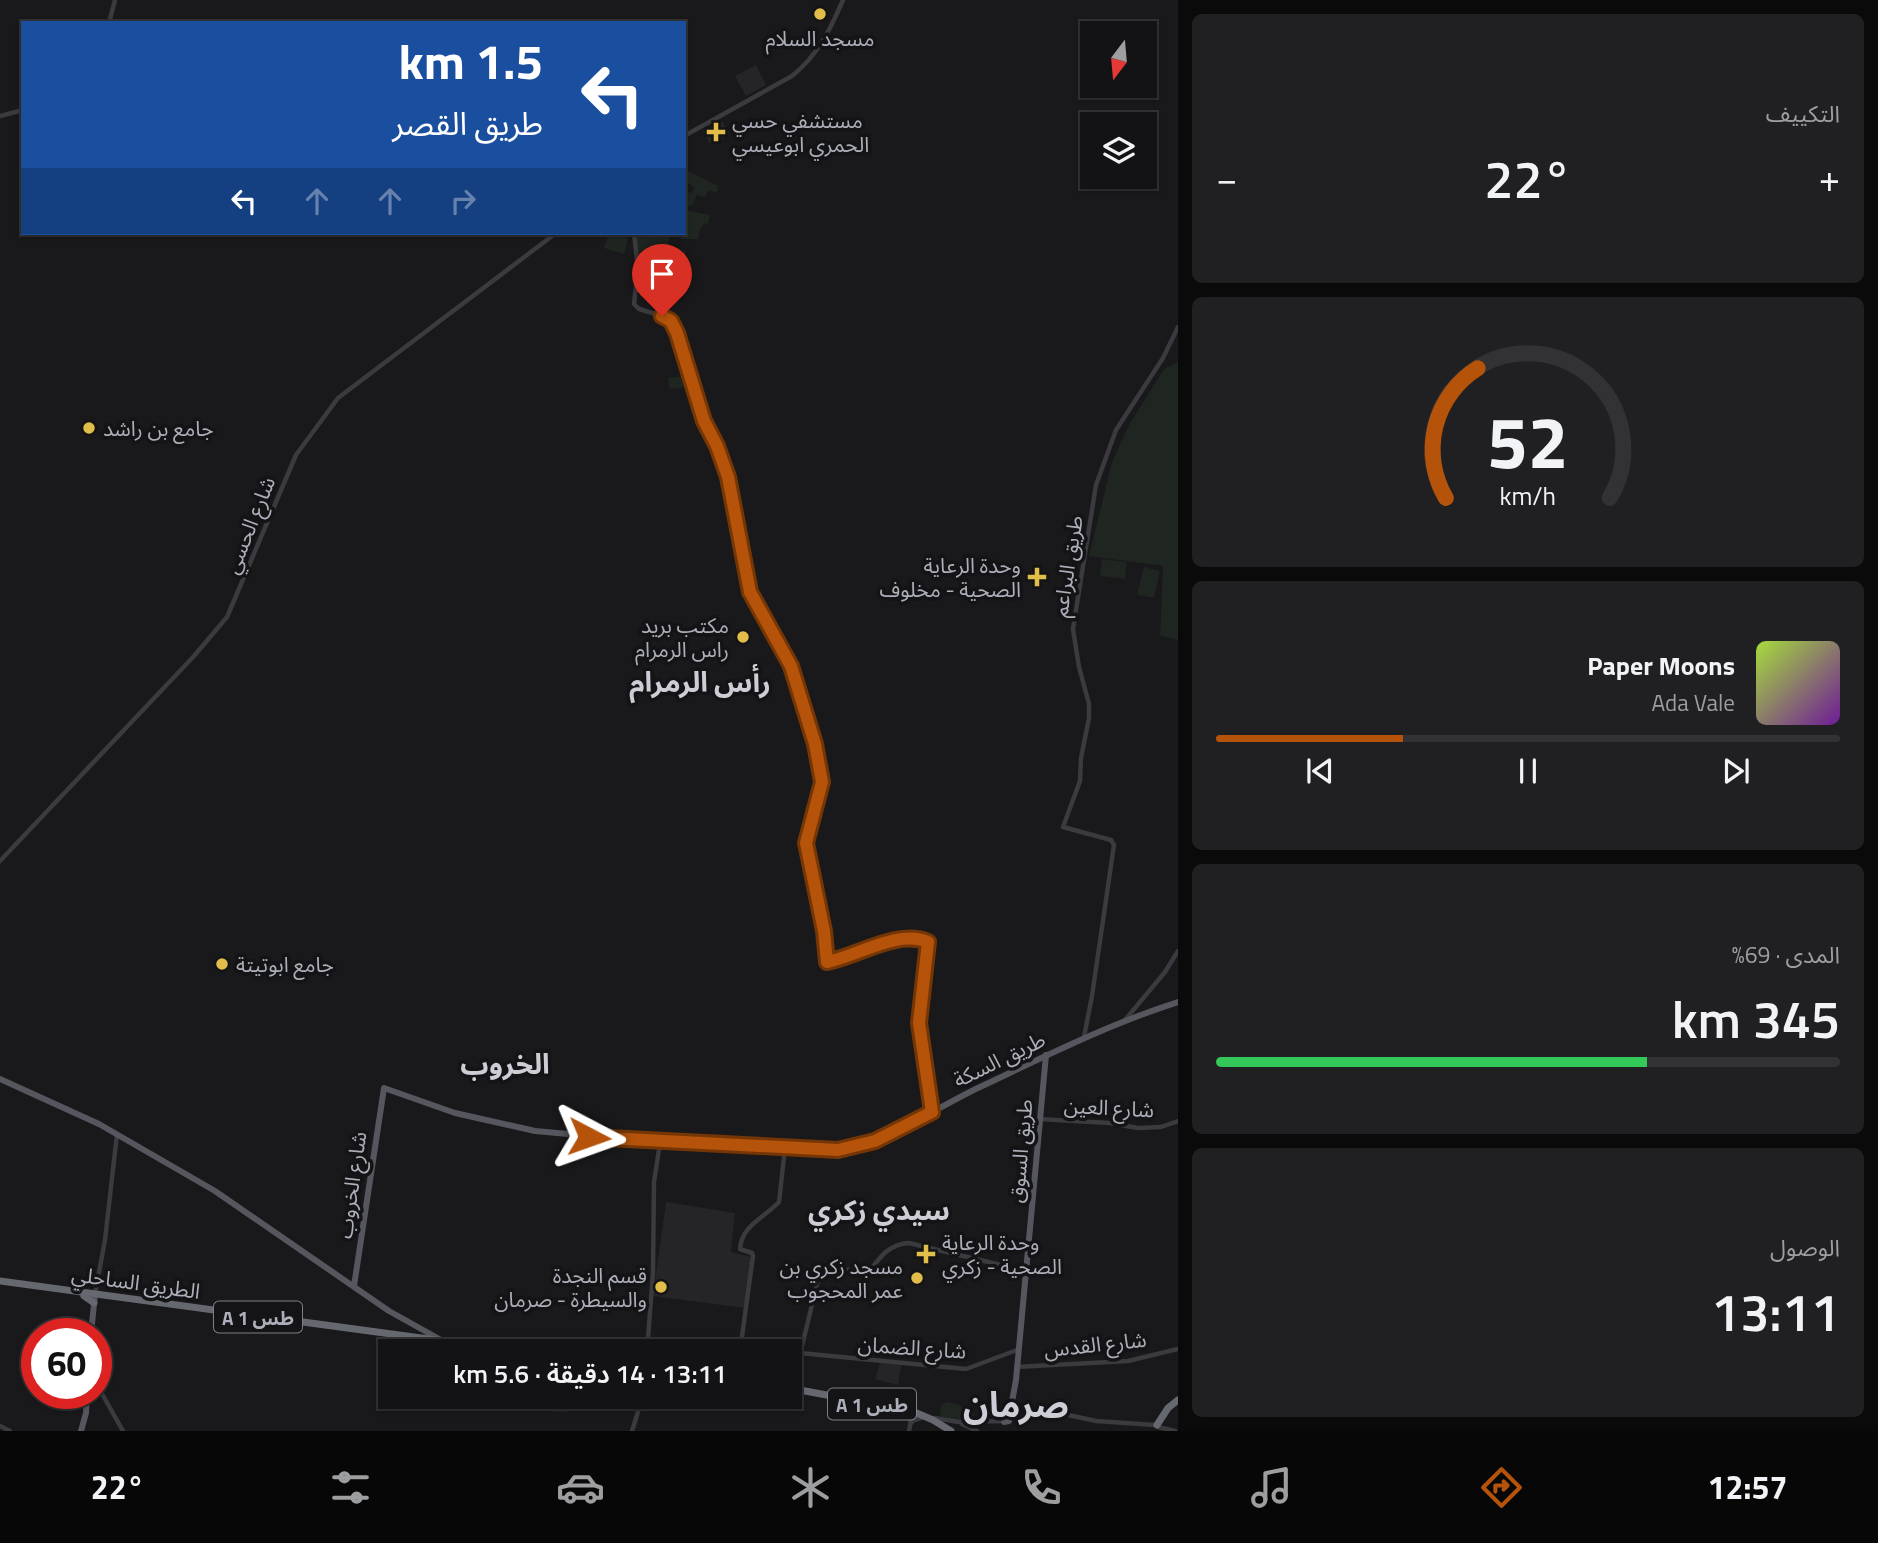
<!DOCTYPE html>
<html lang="ar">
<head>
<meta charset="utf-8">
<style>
  :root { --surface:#131214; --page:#202022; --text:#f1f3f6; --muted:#9d9ea0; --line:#323234; --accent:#b45309 }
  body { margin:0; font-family:"Titillium Web","Noto Sans Arabic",sans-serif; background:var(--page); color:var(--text); direction:rtl; height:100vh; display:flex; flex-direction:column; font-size:26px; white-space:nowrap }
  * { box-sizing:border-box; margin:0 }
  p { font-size:23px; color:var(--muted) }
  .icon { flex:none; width:38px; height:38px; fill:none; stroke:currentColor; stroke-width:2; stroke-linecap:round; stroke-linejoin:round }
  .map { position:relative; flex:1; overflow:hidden; direction:ltr }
  .sheet { display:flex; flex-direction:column; gap:14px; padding:14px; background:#0a0a0b; width:700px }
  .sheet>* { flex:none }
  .top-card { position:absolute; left:21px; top:21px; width:665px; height:214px; border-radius:0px; box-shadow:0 2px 5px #0004,0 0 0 2px var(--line); direction:rtl; background:#1a4fa0; color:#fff; overflow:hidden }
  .needle { width:46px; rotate:196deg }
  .controls { position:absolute; left:1080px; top:21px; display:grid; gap:14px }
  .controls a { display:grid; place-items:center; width:77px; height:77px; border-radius:0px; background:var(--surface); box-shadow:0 2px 5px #0004,0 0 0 2px var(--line); font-size:35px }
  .speed { position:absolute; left:21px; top:1318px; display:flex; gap:14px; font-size:35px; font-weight:700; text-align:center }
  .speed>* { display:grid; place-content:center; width:91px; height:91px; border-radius:50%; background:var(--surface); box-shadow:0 2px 5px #0004,0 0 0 2px var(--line); line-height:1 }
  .speed .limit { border:10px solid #d22; background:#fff; color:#111 }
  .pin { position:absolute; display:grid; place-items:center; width:60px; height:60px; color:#fff; margin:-72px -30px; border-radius:50% 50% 50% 0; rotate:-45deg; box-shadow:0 0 7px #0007 }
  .pin .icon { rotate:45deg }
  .me { position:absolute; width:77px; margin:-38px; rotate:94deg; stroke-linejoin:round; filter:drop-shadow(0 0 5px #0008) }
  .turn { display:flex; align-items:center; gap:24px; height:147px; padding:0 28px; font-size:32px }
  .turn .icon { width:91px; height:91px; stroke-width:2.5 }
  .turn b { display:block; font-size:49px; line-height:60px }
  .lanes { display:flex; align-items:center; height:66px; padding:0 28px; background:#0003; justify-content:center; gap:35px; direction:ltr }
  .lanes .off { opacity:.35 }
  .big { font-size:52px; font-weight:600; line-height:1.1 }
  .sheet .card { flex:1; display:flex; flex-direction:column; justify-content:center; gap:10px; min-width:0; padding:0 24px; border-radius:10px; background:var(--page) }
  .sheet .dial { align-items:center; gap:0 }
  .dial svg { height:182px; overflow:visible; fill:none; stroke:var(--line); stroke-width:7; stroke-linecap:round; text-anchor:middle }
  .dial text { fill:var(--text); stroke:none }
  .song { display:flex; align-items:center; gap:21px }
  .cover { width:84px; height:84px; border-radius:10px; background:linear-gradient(135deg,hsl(80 70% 55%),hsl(280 70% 35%)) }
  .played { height:7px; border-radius:4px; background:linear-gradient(90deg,var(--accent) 30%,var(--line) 30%) }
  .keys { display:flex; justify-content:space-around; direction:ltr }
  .heat { display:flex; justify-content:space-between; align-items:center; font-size:38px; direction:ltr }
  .charge { height:10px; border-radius:5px; background:linear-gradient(90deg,#34c759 69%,var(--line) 0) }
  .trip { position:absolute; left:378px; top:1339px; width:424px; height:70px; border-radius:0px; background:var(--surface); box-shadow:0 2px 5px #0004,0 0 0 2px var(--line); font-weight:600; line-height:70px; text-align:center; direction:rtl }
  .tab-bar { display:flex; height:112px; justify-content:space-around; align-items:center; background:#080708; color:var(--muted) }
  .tab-bar .icon { width:49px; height:49px }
  .tab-bar .on { color:var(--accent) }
  .tab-bar b { font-size:32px; color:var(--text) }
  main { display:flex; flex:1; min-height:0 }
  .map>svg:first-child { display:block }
  .built { fill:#252527 }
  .green { fill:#1f2520 }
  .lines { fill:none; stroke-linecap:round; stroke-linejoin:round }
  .minor { stroke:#3a3a3f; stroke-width:4.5 }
  .major { stroke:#56575e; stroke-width:6 }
  .highway { stroke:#66686f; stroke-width:7 }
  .route-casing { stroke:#753606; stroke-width:18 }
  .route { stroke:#b45309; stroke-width:12 }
  .poi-dot { fill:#e1bd4a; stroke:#141315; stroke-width:2.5 }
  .labels { text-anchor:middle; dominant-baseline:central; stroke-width:7; stroke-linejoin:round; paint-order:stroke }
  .shield { fill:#141315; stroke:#7e8088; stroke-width:2 }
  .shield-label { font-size:19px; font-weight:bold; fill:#acafb9 }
  .poi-label { font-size:21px; fill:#acafb9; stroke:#141315; text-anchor:start }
  .street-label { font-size:21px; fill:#acafb9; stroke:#141315 }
  .district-label { font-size:28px; font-weight:bold; fill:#cdced5; stroke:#141315 }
  .town-label { font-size:35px; font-weight:bold; fill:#cdced5; stroke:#141315 }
</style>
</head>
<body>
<main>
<section class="sheet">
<div class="card"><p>التكييف</p>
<div class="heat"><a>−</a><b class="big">22°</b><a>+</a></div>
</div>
<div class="card dial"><svg viewBox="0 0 100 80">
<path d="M14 69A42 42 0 1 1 86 69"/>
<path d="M14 69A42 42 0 0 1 28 12" stroke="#b45309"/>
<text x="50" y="56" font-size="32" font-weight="700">52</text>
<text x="50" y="72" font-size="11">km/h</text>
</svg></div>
<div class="card">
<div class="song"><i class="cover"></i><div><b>Paper Moons</b><p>Ada Vale</p></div></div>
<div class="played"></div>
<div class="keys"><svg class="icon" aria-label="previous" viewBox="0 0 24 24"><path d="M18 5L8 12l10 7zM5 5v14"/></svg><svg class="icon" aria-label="pause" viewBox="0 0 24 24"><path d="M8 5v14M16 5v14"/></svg><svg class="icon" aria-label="next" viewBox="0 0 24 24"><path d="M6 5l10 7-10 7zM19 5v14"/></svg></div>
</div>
<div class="card"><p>المدى · 69%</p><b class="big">345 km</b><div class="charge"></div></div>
<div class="card"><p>الوصول</p><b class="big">13:11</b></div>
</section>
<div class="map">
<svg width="1178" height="1431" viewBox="0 0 1178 1431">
  <rect width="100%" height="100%" fill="#19181a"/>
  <g class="built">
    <polygon points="756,65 766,85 746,96 735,76"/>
    <polygon points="722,121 729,134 710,144 703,131"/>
    <polygon points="666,1202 735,1213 731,1252 751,1257 745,1308 653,1296"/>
    <polygon points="880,1363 901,1365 898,1385 875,1379"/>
  </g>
  <g class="green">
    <polygon points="685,170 719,186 717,192 708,191 705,197 697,195 693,204 686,208 686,210 710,215 708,224 705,223 700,229 698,239 682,239 675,233 684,233 684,191 691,193 695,188 684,180"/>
    <polygon points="609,233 628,238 624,254 604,248"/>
    <polygon points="635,233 670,233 668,245 686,251 682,272 661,268 661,274 651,276 650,269 640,268"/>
    <polygon points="1178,362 1178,640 1160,636 1163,566 1089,556 1112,462 1129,425 1164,369"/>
    <polygon points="685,376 686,387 669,389 668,378"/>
    <polygon points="1102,559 1127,562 1125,579 1100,576"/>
    <polygon points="1144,567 1160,571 1154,598 1137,595"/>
    <polygon points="545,1397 570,1397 567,1413 543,1410"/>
    <polygon points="948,1402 957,1404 974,1414 976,1420 953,1420 940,1417 941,1405"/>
  </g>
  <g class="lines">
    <g class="minor">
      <polyline points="109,23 115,0"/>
      <polyline points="0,116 23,110"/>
      <path d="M684 136 792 76C818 55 830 30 843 0"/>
      <path d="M634 233 638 269 634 304 639 309 666 317 677 333 704 420 717 446 728 476 750 592 791 666 815 744 822 783 806 843 827 962C859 957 897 929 928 942L919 1023 932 1112"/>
      <polyline points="0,861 194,656 227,617 296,455 338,398 556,233"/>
      <polyline points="1125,1020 1165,972 1178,951"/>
      <polyline points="1084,1037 1092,996 1114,845 1111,840 1063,827 1080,781 1081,758 1089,718 1089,704 1079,667 1073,629 1096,485 1116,430 1163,358 1178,327"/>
      <polyline points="1038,1119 1109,1123 1138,1128 1161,1127 1178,1121"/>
      <polyline points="95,1294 105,1240 117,1134"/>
      <polyline points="647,1351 653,1273 654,1182 660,1143"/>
      <path d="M740 1351 753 1256 752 1253 740 1249C741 1226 765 1217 779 1202L785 1148"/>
      <polyline points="800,1353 966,1369 1017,1350"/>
      <polyline points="1016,1367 1128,1361 1178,1349"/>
      <polyline points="96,1383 123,1431"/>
      <path d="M792 1388 821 1267 869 1272C880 1257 889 1244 909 1243L1026 1271"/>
      <polyline points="934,1418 959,1422 1004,1421"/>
      <polyline points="1009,1418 1064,1414 1096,1421 1155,1425"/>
      <polyline points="911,1423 914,1420 921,1418"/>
      <polyline points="962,1424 977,1431"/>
      <polyline points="0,1426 10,1431"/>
      <polyline points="1158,1427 1175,1431"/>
      <polyline points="632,1431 643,1396"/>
      <polyline points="909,1431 911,1420 910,1415"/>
    </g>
    <g class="major">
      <polyline points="0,1079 99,1124 215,1191 389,1311 441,1340"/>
      <path d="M354 1286 384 1088 455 1113 535 1131 657 1142 838 1150C890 1142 933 1109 980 1087 1046 1056 1109 1024 1178 1002"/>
      <polyline points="91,1334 95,1294"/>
      <polygon points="1005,1417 1009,1417 1009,1421 1004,1422"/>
      <polyline points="1009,1418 1016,1380 1046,1055"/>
      <polyline points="81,1431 86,1413 87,1393"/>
    </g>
    <g class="highway">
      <polyline points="0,1281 517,1351"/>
      <polyline points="84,1296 94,1303"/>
      <polyline points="789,1388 912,1411 933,1420 951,1431"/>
      <polyline points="1157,1425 1168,1408 1178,1400"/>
    </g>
  </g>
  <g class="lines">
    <g class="route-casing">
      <path id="route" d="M589 1137 838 1150 875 1141 932 1112 919 1023 928 942C898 929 858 956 827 962L824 931 806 843 822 782 815 744 791 666 750 592 728 477 717 446 704 421 677 333 671 321 662 316"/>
    </g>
    <use href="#route" class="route"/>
  </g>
  <g class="poi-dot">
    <circle cx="820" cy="14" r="7"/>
    <path d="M712.5 121.5h7v7h7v7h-7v7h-7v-7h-7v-7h7z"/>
    <circle cx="89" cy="428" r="7"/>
    <path d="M1033.5 566.5h7v7h7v7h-7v7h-7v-7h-7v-7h7z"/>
    <circle cx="743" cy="637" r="7"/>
    <circle cx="222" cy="964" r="7"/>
    <path d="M922.5 1243.5h7v7h7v7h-7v7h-7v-7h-7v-7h7z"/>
    <circle cx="917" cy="1278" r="7"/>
    <circle cx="661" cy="1287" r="7"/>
  </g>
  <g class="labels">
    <g class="shield">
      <rect x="214" y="1301.5" width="88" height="31" rx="5"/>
      <rect x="828" y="1388.5" width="88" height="31" rx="5"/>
    </g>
    <g class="shield-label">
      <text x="258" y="1317">A 1 طس</text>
      <text x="872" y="1404">A 1 طس</text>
    </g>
    <g class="poi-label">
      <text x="820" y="38" text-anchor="middle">مسجد السلام</text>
      <text x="732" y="120">مستشفي حسي<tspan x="732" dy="24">الحمري ابوعيسي</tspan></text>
      <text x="103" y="428">جامع بن راشد</text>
      <text x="1021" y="565" text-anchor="end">وحدة الرعاية<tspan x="1021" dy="24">الصحية - مخلوف</tspan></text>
      <text x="729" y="625" text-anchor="end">مكتب بريد<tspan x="729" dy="24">راس الرمرام</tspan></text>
      <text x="236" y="964">جامع ابوتيتة</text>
      <text x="942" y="1242">وحدة الرعاية<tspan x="942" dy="24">الصحية - زكري</tspan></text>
      <text x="903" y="1266" text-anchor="end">مسجد زكري بن<tspan x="903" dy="24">عمر المحجوب</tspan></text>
      <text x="647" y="1275" text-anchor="end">قسم النجدة<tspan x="647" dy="24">والسيطرة - صرمان</tspan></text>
    </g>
    <g class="street-label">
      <text transform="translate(249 525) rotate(-68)">شارع الحسي</text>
      <text transform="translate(1067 566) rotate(-81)">طريق البراعم</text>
      <text transform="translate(999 1059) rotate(-26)">طريق السكة</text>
      <text transform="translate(1109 1107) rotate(3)">شارع العين</text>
      <text transform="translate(1020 1151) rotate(-85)">طريق السوق</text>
      <text transform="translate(351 1185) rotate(-82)">شارع الخروب</text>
      <text transform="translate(136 1282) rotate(8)">الطريق الساحلي</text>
      <text transform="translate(1095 1344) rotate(-6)">شارع القدس</text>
      <text transform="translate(912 1347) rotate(4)">شارع الضمان</text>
    </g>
    <g class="district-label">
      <text x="700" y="681">رأس الرمرام</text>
      <text x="505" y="1063">الخروب</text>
      <text x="879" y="1209">سيدي زكري</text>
    </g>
    <g class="town-label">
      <text x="1016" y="1404">صرمان</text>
    </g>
  </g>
</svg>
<div class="controls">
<a><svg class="needle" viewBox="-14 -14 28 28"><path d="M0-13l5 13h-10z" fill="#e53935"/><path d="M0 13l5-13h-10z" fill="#9d9ea0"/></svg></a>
<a><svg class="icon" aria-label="layers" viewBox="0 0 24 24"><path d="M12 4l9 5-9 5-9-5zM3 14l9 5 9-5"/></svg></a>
</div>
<div class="speed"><div class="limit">60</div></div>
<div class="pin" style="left:662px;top:316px;background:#d93025"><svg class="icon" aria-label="arrive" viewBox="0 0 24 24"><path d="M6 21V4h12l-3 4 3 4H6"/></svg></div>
<svg class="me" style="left:589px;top:1137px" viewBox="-20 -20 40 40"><path d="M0-17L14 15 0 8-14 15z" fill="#b45309" stroke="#fff" stroke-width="4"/></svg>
<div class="trip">13:11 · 14 دقيقة · 5.6 km</div>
<div class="top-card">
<div class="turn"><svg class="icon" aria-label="left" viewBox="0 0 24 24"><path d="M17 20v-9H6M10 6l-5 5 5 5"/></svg><div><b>1.5 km</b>طريق القصر</div></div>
<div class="lanes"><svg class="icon" aria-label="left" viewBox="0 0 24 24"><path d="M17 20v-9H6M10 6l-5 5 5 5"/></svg><svg class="icon off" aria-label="ahead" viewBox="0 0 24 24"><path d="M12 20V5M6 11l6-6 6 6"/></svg><svg class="icon off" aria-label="ahead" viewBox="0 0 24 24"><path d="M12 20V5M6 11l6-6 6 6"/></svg><svg class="icon off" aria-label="right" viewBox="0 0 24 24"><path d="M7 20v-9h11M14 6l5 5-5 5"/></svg></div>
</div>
</div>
</main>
<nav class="tab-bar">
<b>12:57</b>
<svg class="icon on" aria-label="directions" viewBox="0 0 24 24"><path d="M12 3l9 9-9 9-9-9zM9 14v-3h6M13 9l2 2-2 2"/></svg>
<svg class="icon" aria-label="music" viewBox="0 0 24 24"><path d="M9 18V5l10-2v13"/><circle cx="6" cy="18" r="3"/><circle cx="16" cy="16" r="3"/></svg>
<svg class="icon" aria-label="phone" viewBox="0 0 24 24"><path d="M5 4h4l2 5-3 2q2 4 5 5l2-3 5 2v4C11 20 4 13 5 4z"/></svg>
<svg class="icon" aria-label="climate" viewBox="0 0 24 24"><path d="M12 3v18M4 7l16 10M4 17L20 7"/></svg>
<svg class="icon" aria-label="car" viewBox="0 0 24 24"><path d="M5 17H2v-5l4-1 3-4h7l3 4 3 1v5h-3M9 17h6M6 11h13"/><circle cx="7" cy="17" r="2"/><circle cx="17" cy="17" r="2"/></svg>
<svg class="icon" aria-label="filters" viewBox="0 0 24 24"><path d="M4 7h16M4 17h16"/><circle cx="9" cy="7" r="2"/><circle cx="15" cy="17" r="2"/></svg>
<b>22°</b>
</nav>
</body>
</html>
